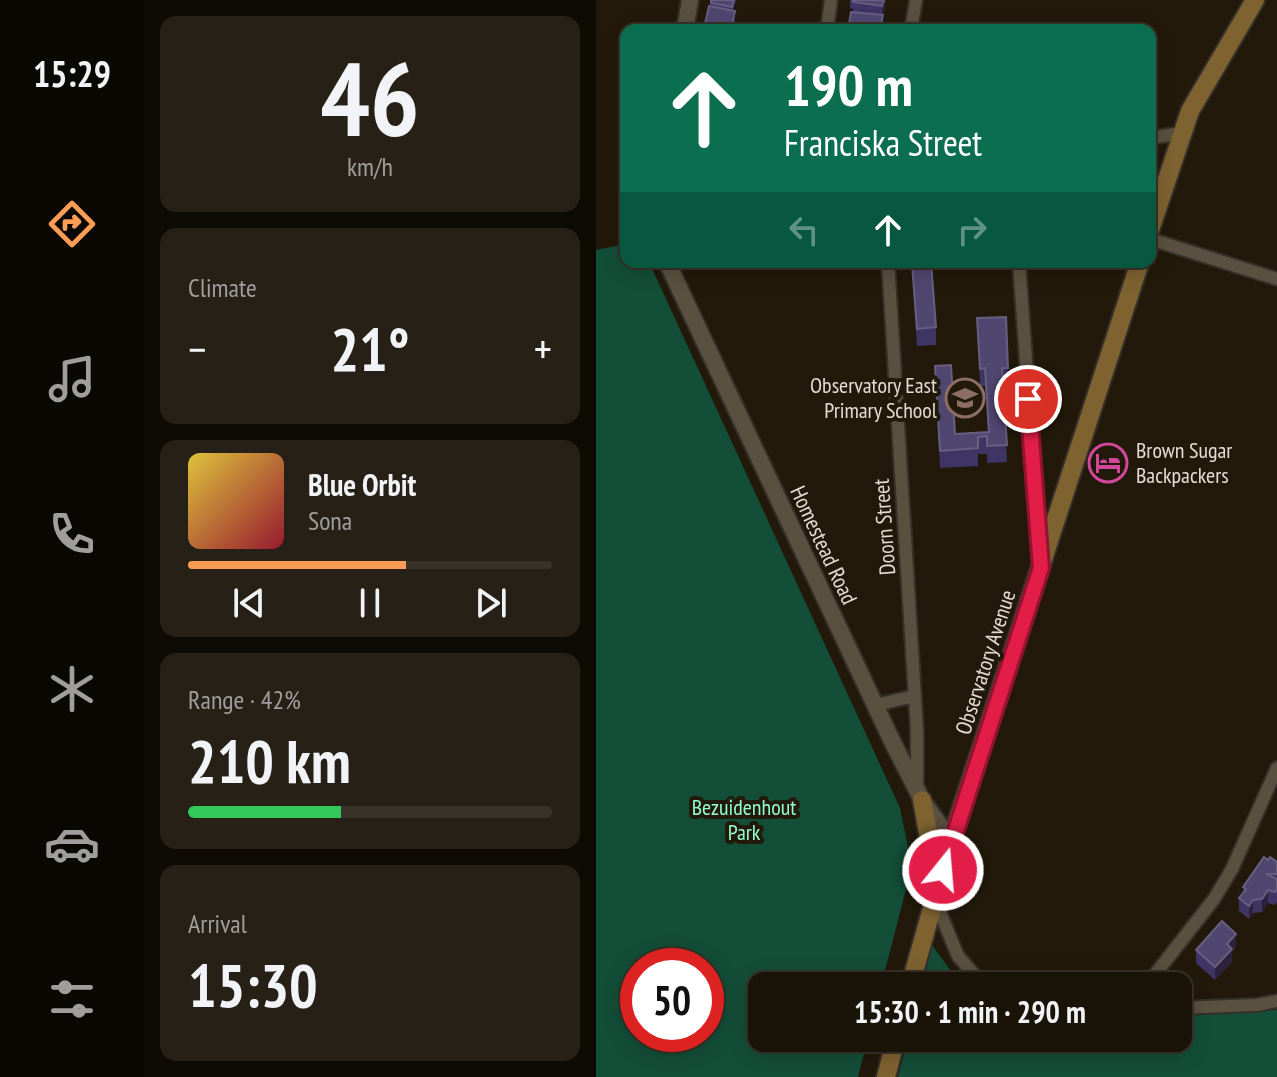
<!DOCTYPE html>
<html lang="en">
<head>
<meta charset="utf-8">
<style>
  :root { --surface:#1a1308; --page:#272016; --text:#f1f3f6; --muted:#9f9e9c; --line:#383229; --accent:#fd9d55 }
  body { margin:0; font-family:"PT Sans Narrow",sans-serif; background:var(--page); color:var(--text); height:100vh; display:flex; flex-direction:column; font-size:30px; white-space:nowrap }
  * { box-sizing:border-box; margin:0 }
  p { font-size:26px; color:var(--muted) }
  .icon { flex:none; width:44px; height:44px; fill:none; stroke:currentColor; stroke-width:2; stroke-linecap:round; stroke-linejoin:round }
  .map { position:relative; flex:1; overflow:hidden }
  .panel { display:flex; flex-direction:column; gap:16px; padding:16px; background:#0e0a04; width:452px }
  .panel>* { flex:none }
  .hud { position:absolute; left:24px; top:24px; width:536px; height:244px; border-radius:16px; box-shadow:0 4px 20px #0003,0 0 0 2px var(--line); background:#0b6e4f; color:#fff; overflow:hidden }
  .speed { position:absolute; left:24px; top:948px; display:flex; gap:16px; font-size:40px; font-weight:700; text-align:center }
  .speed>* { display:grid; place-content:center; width:104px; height:104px; border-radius:50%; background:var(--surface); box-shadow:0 4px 20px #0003,0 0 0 2px var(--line); line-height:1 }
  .speed .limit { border:12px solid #d22; background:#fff; color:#111 }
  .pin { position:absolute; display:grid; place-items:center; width:68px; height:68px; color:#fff; margin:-34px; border:4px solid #fff; border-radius:50%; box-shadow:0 2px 8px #0007 }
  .me { position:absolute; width:88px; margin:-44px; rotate:17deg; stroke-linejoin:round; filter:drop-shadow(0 0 6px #0008) }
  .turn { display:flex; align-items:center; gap:28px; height:168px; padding:0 32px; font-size:36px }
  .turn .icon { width:104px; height:104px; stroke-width:2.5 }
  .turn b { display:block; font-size:56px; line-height:68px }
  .lanes { display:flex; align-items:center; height:76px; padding:0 32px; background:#0003; justify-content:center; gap:40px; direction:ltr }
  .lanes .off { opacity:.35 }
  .big { font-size:60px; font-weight:700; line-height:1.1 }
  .panel .card { flex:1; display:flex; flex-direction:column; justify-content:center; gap:12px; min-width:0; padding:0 28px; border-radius:16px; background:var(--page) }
  .panel .dial { align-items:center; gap:0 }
  .dial b { font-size:104px; line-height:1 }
  .song { display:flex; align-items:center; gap:24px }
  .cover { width:96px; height:96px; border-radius:12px; background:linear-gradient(135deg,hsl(50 70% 55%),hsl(350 70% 35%)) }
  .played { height:8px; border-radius:4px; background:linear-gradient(90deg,var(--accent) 60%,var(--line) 60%) }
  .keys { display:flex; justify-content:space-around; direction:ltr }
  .heat { display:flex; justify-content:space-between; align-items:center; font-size:44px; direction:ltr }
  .charge { height:12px; border-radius:6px; background:linear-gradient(90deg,#34c759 42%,var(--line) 0) }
  .trip { position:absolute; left:152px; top:972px; width:444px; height:80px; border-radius:16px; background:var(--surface); box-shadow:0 4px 20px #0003,0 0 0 2px var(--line); font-weight:700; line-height:80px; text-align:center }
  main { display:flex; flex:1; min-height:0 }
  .dock { display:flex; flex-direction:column; width:144px; justify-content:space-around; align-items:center; background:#0a0803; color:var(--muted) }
  .dock .icon { width:56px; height:56px }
  .dock .selected { color:var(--accent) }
  .dock b { font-size:36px; color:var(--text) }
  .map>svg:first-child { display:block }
  .green { fill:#134e38; fill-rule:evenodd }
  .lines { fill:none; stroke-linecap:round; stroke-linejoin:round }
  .minor-casing { stroke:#36302a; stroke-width:16 }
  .tertiary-casing { stroke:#36302a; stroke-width:20 }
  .secondary-casing { stroke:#36302a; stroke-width:22 }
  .minor { stroke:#5a503f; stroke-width:12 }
  .tertiary { stroke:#5a503f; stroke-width:16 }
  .secondary { stroke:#7e6331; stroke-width:18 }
  .wall { fill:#3e3565 }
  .shaded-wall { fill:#2c223c }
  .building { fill:#504771; stroke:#675e80; stroke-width:2 }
  .route-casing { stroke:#92132f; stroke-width:20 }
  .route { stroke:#e11d48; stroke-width:14 }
  .labels { text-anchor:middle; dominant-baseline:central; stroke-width:8; stroke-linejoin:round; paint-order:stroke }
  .poi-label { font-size:22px; fill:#e2dcd3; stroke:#22190a; text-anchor:end }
  .street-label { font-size:22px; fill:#e2dcd3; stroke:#22190a }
  .park-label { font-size:22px; fill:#90fdce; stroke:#22190a }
</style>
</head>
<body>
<main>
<nav class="dock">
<b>15:29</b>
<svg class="icon selected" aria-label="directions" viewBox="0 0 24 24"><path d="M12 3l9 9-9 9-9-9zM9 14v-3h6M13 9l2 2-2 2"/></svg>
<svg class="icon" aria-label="music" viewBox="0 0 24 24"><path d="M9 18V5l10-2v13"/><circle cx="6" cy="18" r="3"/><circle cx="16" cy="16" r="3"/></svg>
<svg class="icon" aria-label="phone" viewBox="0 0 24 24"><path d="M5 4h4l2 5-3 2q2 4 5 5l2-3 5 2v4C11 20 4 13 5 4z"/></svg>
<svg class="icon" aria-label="climate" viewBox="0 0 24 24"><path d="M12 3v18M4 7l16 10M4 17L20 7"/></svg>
<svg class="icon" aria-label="car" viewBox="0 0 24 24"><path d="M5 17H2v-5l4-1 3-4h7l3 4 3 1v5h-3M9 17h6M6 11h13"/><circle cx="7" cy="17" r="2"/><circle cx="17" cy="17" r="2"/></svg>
<svg class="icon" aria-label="filters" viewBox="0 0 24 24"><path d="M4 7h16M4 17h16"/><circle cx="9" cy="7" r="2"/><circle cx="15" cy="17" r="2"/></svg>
</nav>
<section class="panel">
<div class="card dial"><b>46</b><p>km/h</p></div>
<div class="card"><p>Climate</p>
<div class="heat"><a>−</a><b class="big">21°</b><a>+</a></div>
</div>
<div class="card">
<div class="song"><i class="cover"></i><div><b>Blue Orbit</b><p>Sona</p></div></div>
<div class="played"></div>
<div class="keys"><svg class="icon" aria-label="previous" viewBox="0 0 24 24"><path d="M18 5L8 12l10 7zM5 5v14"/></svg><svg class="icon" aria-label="pause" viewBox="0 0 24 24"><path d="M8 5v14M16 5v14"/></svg><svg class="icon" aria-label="next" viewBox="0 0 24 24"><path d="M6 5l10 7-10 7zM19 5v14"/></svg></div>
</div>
<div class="card"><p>Range · 42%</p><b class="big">210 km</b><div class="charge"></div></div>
<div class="card"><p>Arrival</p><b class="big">15:30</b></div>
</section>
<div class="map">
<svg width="681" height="1077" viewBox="0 0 681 1077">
  <rect width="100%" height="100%" fill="#22190a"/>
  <g class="green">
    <path d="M30 244V262H53L304 808 316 866 285 986H166V1038H272L262 1077H0V250ZM42 966H110V1034H42Z"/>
    <polygon points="336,945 366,986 326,986"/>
    <polygon points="681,1010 681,1077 302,1077 312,1038 582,1038 582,1018 619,1012"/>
  </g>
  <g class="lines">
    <g class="minor-casing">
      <g id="minor">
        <polyline points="231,30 235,0"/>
        <polyline points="315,30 320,0"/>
        <polyline points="554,138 586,133"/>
        <polyline points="554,239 681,279"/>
        <polyline points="292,262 321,731 321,789"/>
        <polyline points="423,262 444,558"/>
        <polyline points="279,705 319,696"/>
        <polyline points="338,898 362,956 388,986"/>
        <polyline points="550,986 618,899 636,869 681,768"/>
        <polyline points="582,1008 661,1005 681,1001"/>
      </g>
    </g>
    <g class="tertiary-casing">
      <g id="tertiary">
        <polyline points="89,30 94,0"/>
        <polyline points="71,262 296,741 326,800 355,841"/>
      </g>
    </g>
    <g class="secondary-casing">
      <g id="secondary">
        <polyline points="554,230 594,111 659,0"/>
        <polyline points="326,800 335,849 332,891"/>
        <polyline points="314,986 355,841 544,262"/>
        <polyline points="290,1077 300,1038"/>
      </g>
    </g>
    <use href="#minor" class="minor"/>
    <use href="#tertiary" class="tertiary"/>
    <use href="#secondary" class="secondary"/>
  </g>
  <g class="wall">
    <polygon points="115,0 140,0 137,10 139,24 137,30 108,30"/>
    <polygon points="254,0 290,0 287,15 287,30 252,30 257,12 257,9 254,8"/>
    <polygon points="315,262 335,262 340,327 340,345 321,346"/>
    <polygon points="381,318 412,368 412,385 407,385 411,462 391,463 391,454 382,454 382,466 344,468 339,366 359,434 392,432 389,386 384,386"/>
    <polygon points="672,860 681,862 681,902 679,905 672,903 666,912 657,913 653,919 643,911 643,898 647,892 647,887"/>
    <polygon points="640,947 636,952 636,962 619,980 600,963 600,950"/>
  </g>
  <g class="shaded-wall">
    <polygon points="288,0 290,0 286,20 286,6"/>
    <polygon points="139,11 137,30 135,30"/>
    <polygon points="672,890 672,903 666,912 666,899"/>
    <polygon points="657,900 657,913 653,919 653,906"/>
    <polygon points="640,934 640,947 636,952 636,962 619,980 619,967 631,944"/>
  </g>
  <g class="building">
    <polygon points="115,0 138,0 136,7 115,3"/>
    <polygon points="257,0 288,0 286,6 257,2"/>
    <polygon points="113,6 139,11 135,30 115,30 108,28"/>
    <polygon points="255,12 287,15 284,30 252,30"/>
    <polygon points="316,262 335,262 340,327 321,329"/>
    <polygon points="410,317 412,368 406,368 411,445 391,446 391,436 382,437 382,448 344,451 339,366 355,365 359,434 393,432 389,368 384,369 381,318"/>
    <polygon points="668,857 672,860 674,857 681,862 681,874 670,874 681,879 681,889 679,892 672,890 666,899 657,900 653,906 643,898 650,889 647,887"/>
    <polygon points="626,921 640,934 631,944 636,949 619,967 600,950"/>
  </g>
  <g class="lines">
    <g class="route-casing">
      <polyline id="route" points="347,870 445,568 432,399"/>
    </g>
    <use href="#route" class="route"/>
  </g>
  <defs>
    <g id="school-ring" transform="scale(2)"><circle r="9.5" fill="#22190a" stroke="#8d6e63" stroke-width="1.5"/><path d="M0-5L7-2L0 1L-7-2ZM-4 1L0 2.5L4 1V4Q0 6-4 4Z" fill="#8d6e63"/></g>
    <g id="hotel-ring" transform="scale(2)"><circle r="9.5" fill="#22190a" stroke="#d1479c" stroke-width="1.5"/><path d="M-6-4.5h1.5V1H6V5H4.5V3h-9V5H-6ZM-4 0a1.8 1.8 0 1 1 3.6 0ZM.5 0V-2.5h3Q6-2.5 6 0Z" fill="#d1479c"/></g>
  </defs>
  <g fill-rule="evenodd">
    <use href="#school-ring" x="369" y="398"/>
    <use href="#hotel-ring" x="512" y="463"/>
  </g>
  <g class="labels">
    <g class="poi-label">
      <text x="341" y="385">Observatory East<tspan x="341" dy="25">Primary School</tspan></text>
      <text x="540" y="450" text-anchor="start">Brown Sugar<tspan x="540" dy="25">Backpackers</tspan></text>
    </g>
    <g class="street-label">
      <text transform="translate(288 527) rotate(-94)">Doorn Street</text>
      <text transform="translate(228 545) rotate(65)">Homestead Road</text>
      <text transform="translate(389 662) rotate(-72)">Observatory Avenue</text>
    </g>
    <g class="park-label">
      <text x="148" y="807">Bezuidenhout<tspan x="148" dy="25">Park</tspan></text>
    </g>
  </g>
</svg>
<div class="speed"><div class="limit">50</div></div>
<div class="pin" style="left:432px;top:399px;background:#d93025"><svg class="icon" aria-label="arrive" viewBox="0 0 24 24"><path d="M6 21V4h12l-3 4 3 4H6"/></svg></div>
<svg class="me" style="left:347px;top:870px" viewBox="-20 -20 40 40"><circle r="17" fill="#e11d48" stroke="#fff" stroke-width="3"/><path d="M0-11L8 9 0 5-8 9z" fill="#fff"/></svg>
<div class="trip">15:30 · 1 min · 290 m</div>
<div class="hud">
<div class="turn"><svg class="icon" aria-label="ahead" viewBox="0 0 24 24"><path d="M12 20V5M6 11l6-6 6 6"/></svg><div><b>190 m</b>Franciska Street</div></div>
<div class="lanes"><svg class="icon off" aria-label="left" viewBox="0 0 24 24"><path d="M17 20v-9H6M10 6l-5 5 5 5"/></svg><svg class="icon" aria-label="ahead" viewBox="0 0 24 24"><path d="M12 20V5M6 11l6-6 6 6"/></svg><svg class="icon off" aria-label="right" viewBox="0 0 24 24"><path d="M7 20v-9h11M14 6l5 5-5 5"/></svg></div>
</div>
</div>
</main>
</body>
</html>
